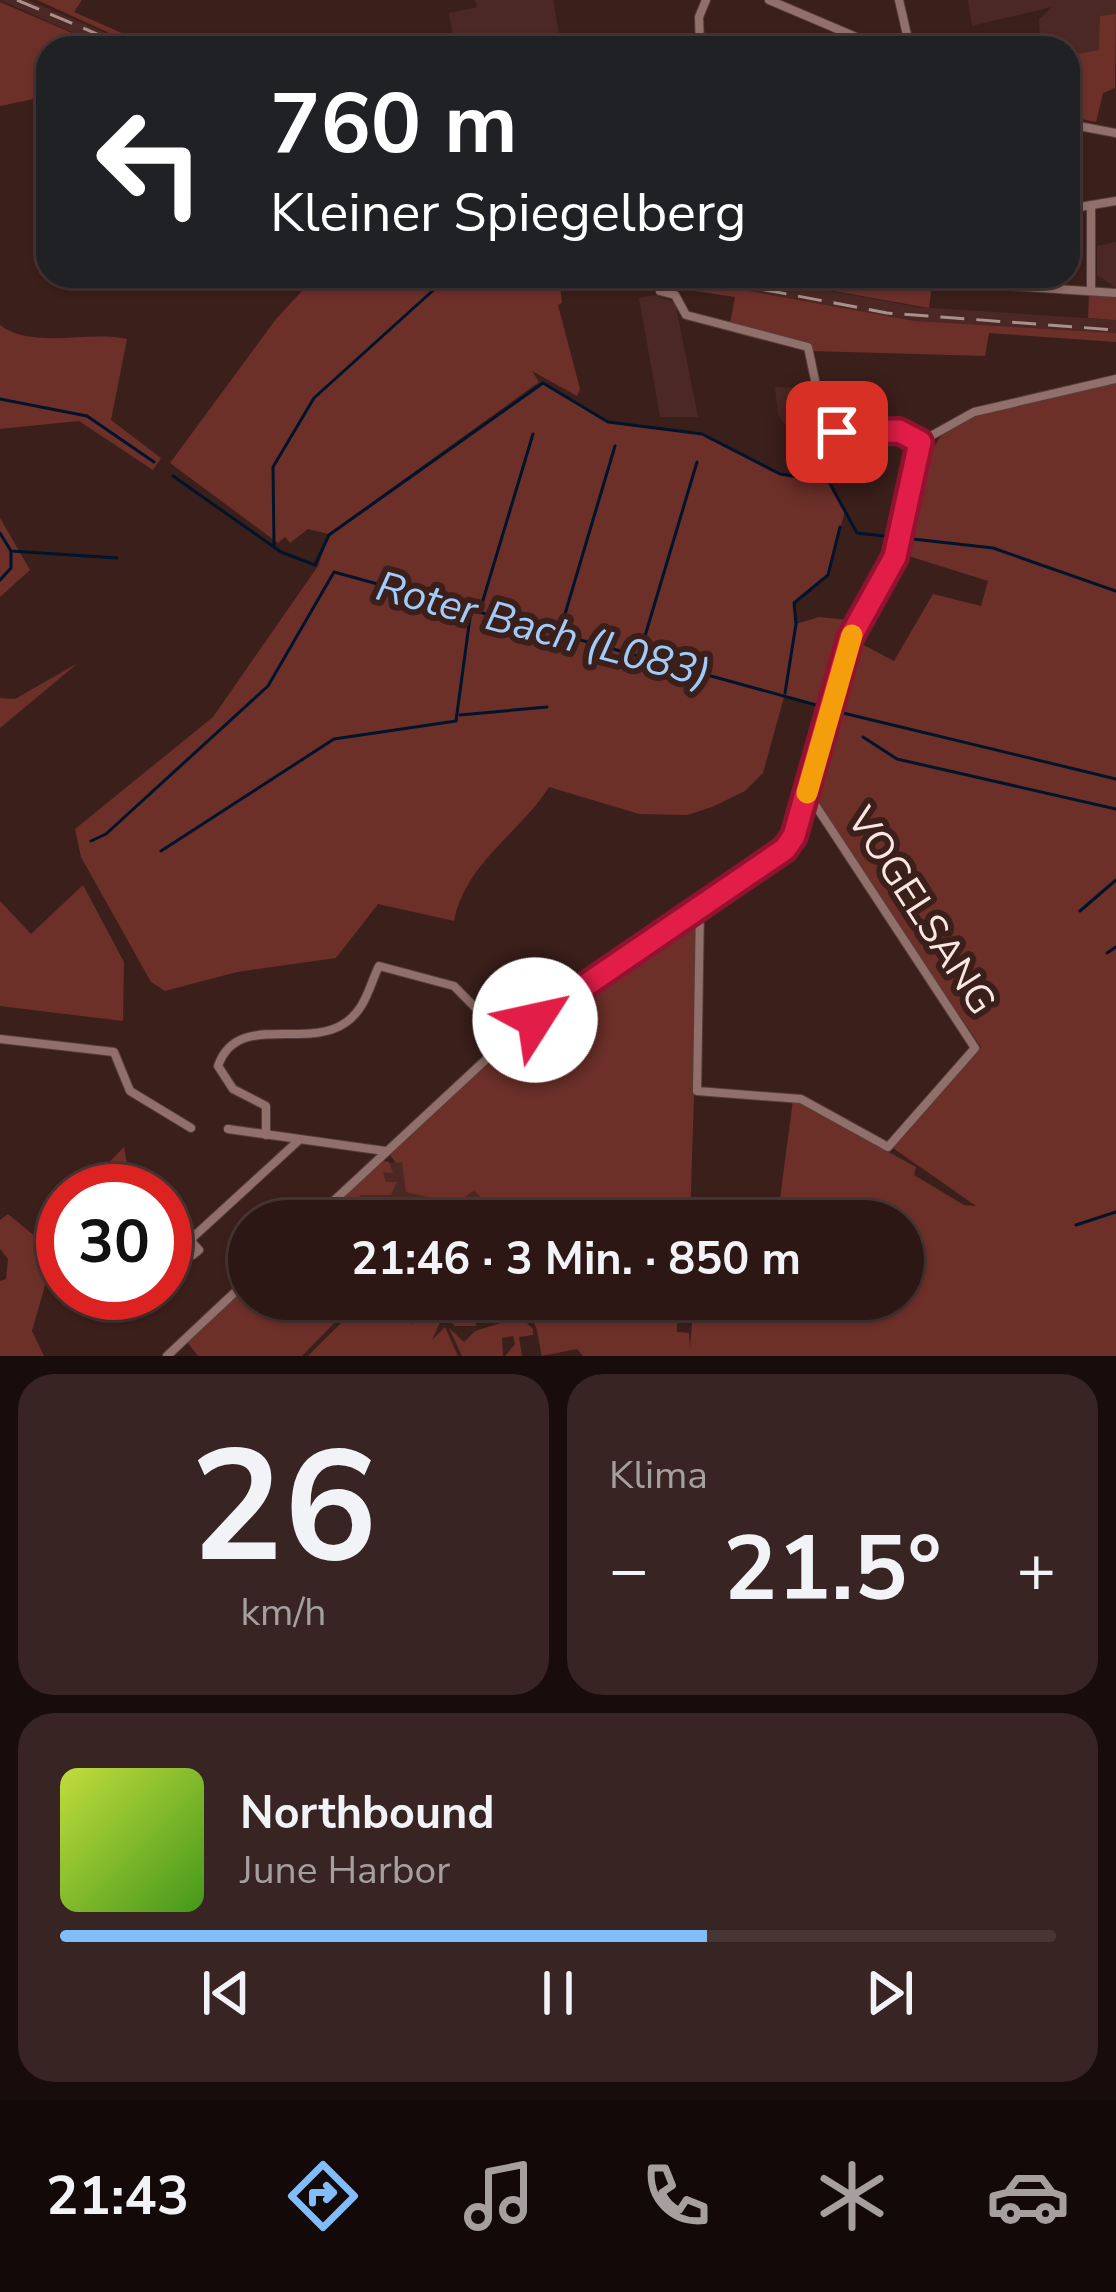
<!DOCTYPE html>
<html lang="de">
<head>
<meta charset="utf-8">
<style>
  :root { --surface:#2c1714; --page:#382422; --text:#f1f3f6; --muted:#a69fa0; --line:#483634; --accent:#80bdfa }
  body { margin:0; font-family:"Nunito Sans",sans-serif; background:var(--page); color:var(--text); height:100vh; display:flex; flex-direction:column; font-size:45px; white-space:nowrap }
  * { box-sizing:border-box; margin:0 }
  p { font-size:39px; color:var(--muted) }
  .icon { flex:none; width:66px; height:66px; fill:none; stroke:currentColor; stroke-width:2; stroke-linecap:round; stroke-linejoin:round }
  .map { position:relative; height:1356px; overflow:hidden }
  .side { display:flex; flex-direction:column; gap:18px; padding:18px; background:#180d0b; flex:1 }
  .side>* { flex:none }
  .guide { position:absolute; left:36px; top:36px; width:1044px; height:252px; border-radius:36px; box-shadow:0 3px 9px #0004,0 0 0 3px var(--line); background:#202124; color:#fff; overflow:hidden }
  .speed { position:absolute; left:36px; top:1164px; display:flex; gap:24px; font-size:60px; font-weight:700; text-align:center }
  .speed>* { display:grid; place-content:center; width:156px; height:156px; border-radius:50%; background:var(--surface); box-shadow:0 3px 9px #0004,0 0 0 3px var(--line); line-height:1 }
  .speed .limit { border:18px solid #d22; background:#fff; color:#111 }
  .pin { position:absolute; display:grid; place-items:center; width:102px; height:102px; color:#fff; margin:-51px; border-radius:24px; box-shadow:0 6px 18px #0006 }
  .me { position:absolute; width:132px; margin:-66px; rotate:55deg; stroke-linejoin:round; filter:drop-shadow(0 0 9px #0008) }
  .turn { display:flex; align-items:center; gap:42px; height:252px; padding:0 36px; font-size:54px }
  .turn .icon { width:156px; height:156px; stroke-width:2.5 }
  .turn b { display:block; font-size:84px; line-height:102px }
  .big { font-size:90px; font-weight:700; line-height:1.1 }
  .side .widget { flex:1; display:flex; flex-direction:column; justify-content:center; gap:18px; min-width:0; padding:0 42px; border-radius:36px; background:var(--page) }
  .side .dial { align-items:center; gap:0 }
  .dial b { font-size:156px; line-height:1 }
  .song { display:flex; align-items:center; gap:36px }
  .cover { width:144px; height:144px; border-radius:18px; background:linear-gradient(135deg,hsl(70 70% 55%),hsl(100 70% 35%)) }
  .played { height:12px; border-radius:6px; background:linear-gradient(90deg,var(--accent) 65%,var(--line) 65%) }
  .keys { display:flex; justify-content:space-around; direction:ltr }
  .heat { display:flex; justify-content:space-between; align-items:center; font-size:66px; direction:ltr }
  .side .tiles { flex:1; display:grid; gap:18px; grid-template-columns:1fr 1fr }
  .widget:last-child { grid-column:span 2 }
  .trip { position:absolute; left:228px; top:1200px; width:696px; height:120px; border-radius:60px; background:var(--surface); box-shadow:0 3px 9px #0004,0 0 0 3px var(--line); font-weight:700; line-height:120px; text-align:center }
  .tab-bar { display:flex; height:192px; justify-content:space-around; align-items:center; background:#120908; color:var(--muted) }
  .tab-bar .icon { width:84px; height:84px }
  .tab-bar .selected { color:var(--accent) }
  .tab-bar b { font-size:54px; color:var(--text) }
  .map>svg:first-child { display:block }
  .built { fill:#4b2823 }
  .green { fill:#6d3029 }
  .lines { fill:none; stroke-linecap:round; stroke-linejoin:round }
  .stream { stroke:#00142c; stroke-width:3 }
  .street-casing { stroke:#553e3b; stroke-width:10 }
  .street { stroke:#916f6a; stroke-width:8 }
  .rail { stroke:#a8918d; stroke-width:3; stroke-dasharray:24 12; stroke-linecap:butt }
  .route-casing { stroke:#92132f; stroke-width:30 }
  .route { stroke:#e11d48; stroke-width:21 }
  .slow { stroke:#f59e0b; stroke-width:21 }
  .labels { text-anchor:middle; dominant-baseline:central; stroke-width:12; stroke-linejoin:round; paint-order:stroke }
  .street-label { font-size:39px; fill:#fae7e3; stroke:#3b1f1b }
  .water-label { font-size:42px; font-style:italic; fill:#a1ccf9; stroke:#3b1f1b }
</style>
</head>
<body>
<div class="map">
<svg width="1116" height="1356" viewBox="0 0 1116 1356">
  <rect width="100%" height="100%" fill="#3b1f1b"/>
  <g class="built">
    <polygon points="0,0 28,0 141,48 107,48"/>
    <polygon points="475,0 553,0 561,44 597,41 599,48 455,48 449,13 477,7"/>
    <polygon points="968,0 1116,0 1116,14 1100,17 1100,50 1071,55 1074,90 1068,91 1068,48 1040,46 1039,19 1052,7 972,26"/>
    <polygon points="1116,242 1116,288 1097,275 1097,246"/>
    <polygon points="665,276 749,276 917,307 1116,320 1116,333 915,321"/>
    <polygon points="655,295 675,302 698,417 660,417 639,298"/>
    <polygon points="775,387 813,388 818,425 787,427 778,415"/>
    <polygon points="405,1158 560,1221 322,1221 380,1167"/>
  </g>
  <g class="green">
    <polygon points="37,0 82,0 74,12 142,42 140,47"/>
    <polygon points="0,2 107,48 48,48 48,96 0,106"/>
    <polygon points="1116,14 1115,88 1103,93 1096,122 1071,117 1071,55 1099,50 1100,16"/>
    <polygon points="316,276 378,276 387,284 397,276 559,276 562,303 558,305 580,389 577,396 532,371 539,382 328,534 308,529 290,543 285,537 278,543 170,463 276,319"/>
    <polygon points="593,276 665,276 915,321 1116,333 1116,342 989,333 985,356 811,351 729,328 735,297"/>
    <polygon points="749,276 933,276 929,308"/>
    <polygon points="1089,293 1116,297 1116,320 1088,318"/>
    <path d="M0 325C32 350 88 330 127 339L111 420 161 458 153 470 79 421 0 429Z"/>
    <path d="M1116 379V1356H583L577 1349 542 1356C534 1316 540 1323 507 1311L496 1322 494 1317 476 1321V1326H455L446 1316H470L468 1302 441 1309 434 1299H632L635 1317 677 1319V1332L689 1333 690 1348 694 1299H903V1221H777L793 1100 916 1167 914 1175 964 1205 976 1206 893 1148 981 1047 807 793 850 638 894 661 933 594 981 606 988 581 896 552 912 482 949 423Z"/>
    <path d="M543 383 608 422 702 434 780 474 829 482 845 511 828 575 794 603 796 624 819 617 857 621 844 641 827 708 784 697 763 773 745 791 712 807 687 815 639 814 549 787C521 832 465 863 454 921L378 904 336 958 237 972 165 991 151 982 81 857 75 829 213 717 318 566 329 535Z"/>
    <polygon points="0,518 30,570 0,597"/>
    <polygon points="78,663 0,728 0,698 15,699"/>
    <polygon points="83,885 124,962 123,1021 0,1006 0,901 31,934"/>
    <polygon points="700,906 690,1221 479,1221 491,1209 474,1190 457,1204 406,1192 402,1162 396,1163 387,1151 507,1040"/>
    <polygon points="124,1147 132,1191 81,1191"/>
    <polygon points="383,1161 389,1162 393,1173 383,1172 386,1182 397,1182 391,1195 361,1195 332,1221 317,1221"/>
    <polygon points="374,1198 401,1200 405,1215 392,1221 395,1217 387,1208 366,1221 369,1217 362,1214"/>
    <polygon points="407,1199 458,1209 468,1221 413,1221"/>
    <polygon points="63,1210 63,1275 46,1282 32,1331 44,1356 0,1356 0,1281 6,1279 8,1259 0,1249 0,1220 8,1214 36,1237"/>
    <polygon points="249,1284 249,1299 334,1299 343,1314 302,1356 198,1356 187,1342"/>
    <polygon points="339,1299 394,1299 411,1324 431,1306 441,1320 432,1340 445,1327 458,1356 308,1356 346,1318"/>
    <polygon points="521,1317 533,1329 533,1335 519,1337 522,1356 505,1356 515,1344 513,1336 502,1338 503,1356 462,1356 449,1328 464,1342 475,1331"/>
  </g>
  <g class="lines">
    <g class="stream">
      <polyline points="0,399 87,416 154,462"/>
      <polyline points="173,476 281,552 315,565 329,535 543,383 608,422 702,434 780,474 829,482 857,533 894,537"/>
      <polyline points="0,533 11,551 117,558"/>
      <polyline points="913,539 993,548 1116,591"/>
      <polyline points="274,545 273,467 314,398 449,276"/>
      <polyline points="0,580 11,568 11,552"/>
      <polyline points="480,610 533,434"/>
      <polyline points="559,634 615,446"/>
      <polyline points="639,656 697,462"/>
      <polyline points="785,693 796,624 794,603 828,575 840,527"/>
      <polyline points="843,713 1116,779"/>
      <polyline points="460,715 547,707"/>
      <polyline points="863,737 897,759 1116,809"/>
      <polyline points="91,841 106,834 268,686 334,572 827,708"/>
      <polyline points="161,851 334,739 456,721 471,610"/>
      <polyline points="1080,911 1116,880"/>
      <polyline points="1107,953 1116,947"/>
      <polyline points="1076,1225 1116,1212"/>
    </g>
    <g class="street-casing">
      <g id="street">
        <polyline points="769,0 882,48"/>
        <polyline points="899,0 910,48"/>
        <polyline points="700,48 699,17 706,0"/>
        <polyline points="1068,124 1116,133"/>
        <polyline points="1091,206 1091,288"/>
        <polyline points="1068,209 1116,201"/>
        <polyline points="944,276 951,282 1116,293"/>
        <polyline points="660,291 675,295 686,315 808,347 823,418 831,430 899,431 920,442"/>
        <polyline points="920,442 974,412 1116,379"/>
        <polyline points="700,906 697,1091 801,1099 888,1147 975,1048 808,794"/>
        <polyline points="0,1039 114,1052 130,1091 191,1128"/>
        <polyline points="228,1129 385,1151"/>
        <path d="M266 1135V1106L233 1089 218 1066C237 1011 306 1050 345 1023 366 1009 369 986 379 966L454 986 507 1040"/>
        <polyline points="312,1221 507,1040 785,849 794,837 850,638 895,557 920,442"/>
        <polyline points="190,1240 199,1250 193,1255 184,1245 190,1240 298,1141"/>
        <polyline points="167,1356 249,1279"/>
      </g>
    </g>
    <use href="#street" class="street"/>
    <g class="rail">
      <polyline points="17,0 130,48"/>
      <polyline points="692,276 887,313 1116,330"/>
    </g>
  </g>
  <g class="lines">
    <g class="route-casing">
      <polyline id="route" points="535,1020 785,849 794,836 850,638 895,557 920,442 899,431 837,432"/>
    </g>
    <use href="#route" class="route"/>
    <polyline class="slow" points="807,793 852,635"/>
  </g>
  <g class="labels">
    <g class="street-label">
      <text transform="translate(921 911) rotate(57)">VOGELSANG</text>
    </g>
    <g class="water-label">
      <text transform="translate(543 630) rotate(15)">Roter Bach (L083)</text>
    </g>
  </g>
</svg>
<div class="speed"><div class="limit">30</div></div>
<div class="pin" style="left:837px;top:432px;background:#d93025"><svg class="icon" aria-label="arrive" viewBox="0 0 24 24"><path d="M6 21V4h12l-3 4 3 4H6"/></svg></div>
<svg class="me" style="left:535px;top:1020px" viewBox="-20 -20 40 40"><circle r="19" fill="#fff"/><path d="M0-13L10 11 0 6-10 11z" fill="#e11d48"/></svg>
<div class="trip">21:46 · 3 Min. · 850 m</div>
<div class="guide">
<div class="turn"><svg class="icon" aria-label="left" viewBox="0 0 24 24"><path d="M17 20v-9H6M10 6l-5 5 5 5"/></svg><div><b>760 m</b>Kleiner Spiegelberg</div></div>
</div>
</div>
<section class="side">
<div class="tiles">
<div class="widget dial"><b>26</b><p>km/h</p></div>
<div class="widget"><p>Klima</p>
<div class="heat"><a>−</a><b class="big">21.5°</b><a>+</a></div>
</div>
<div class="widget">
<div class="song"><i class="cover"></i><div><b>Northbound</b><p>June Harbor</p></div></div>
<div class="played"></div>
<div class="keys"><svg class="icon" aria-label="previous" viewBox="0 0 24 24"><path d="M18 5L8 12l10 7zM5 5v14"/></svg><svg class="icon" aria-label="pause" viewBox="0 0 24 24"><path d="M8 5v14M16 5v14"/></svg><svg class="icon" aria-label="next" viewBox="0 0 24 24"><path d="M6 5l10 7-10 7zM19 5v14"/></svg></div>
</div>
</div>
</section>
<nav class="tab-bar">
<b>21:43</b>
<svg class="icon selected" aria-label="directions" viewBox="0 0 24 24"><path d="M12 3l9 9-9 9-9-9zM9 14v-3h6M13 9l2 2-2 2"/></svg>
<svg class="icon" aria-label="music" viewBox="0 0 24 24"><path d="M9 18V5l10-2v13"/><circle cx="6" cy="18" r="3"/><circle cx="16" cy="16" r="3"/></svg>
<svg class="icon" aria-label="phone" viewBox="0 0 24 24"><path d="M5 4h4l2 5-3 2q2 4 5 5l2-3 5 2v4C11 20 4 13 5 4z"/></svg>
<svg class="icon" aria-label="climate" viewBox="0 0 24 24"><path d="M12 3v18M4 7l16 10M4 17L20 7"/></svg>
<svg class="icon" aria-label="car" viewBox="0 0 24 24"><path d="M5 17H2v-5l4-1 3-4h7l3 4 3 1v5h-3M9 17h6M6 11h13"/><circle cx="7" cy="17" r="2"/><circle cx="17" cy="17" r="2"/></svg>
</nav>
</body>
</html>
